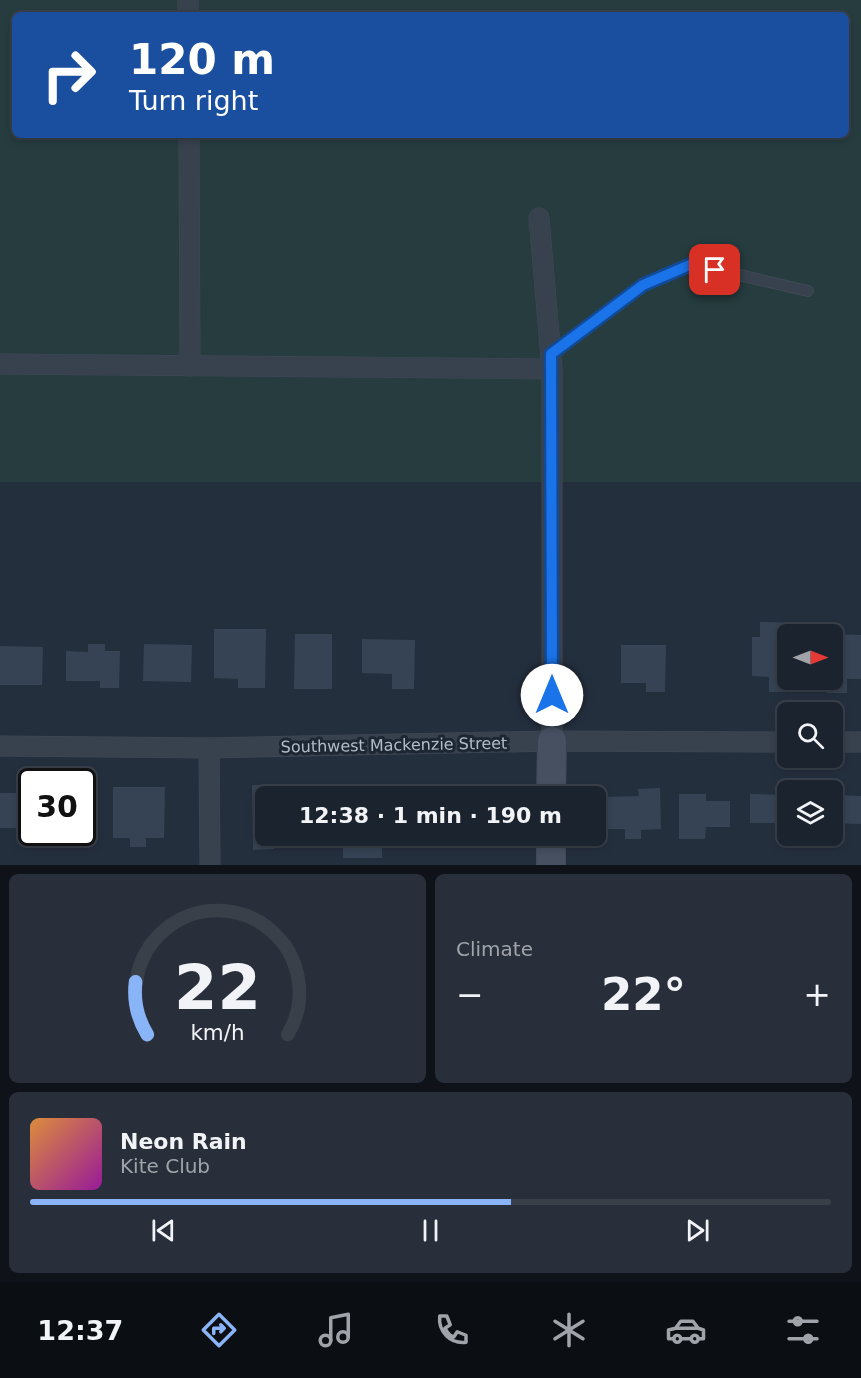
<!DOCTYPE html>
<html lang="en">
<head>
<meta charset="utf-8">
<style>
  :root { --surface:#1b232e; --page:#282f3a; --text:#f1f3f6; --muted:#a0a4aa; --line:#39404a; --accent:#8ab4f8 }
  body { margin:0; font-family:"DejaVu Sans",sans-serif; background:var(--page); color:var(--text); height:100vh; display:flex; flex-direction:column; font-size:22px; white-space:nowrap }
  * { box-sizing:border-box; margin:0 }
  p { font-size:20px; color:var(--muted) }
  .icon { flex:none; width:33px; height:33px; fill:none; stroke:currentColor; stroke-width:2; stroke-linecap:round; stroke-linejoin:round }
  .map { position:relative; height:865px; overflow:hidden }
  .side { display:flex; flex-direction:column; gap:9px; padding:9px; background:#0f1319; flex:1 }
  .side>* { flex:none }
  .banner { position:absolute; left:12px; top:12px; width:837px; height:126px; border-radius:9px; box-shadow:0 3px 9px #0003,0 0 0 2px var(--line); background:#1a4fa0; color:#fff; overflow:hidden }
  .needle { width:39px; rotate:90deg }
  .tools { position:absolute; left:777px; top:624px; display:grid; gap:12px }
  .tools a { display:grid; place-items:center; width:66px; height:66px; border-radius:9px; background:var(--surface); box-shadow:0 3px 9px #0003,0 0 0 2px var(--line); font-size:30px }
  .speed { position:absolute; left:18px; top:768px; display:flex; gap:12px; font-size:30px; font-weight:700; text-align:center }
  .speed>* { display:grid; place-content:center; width:78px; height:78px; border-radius:50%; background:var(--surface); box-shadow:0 3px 9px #0003,0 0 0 2px var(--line); line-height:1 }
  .speed .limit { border:3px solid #111; border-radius:9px; background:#fff; color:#111 }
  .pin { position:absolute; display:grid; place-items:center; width:51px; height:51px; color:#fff; margin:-26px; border-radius:12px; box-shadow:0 3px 9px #0006 }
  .me { position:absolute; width:66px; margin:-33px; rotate:0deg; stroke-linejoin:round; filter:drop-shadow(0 0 4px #0008) }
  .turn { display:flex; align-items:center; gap:21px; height:126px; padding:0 18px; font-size:27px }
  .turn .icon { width:78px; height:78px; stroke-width:2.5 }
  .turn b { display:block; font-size:42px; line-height:51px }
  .big { font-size:45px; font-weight:600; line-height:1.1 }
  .side .card { flex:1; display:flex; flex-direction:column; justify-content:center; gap:9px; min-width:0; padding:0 21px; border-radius:9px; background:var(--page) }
  .side .dial { align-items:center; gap:0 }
  .dial svg { height:156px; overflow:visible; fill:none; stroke:var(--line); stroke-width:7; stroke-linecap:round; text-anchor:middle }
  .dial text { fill:var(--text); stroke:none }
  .song { display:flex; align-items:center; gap:18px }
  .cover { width:72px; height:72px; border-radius:9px; background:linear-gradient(135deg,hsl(30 70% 55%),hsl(300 70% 35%)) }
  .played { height:6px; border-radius:3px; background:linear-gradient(90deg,var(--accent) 60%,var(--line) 60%) }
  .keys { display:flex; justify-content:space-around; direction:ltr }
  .heat { display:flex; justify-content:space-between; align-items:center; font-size:33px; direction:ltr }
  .side .tiles { flex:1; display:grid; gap:9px; grid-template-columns:1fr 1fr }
  .card:last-child { grid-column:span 2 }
  .trip { position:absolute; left:255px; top:786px; width:351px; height:60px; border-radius:9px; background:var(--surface); box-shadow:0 3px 9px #0003,0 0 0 2px var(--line); font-weight:600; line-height:60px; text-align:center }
  .tabs { display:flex; height:96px; justify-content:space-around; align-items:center; background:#0b0e12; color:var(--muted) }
  .tabs .icon { width:42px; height:42px }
  .tabs .current { color:var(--accent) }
  .tabs b { font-size:27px; color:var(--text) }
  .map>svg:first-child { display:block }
  .green { fill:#263c3f; fill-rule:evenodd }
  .building { fill:#364354 }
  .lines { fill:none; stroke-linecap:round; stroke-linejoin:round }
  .lane-casing { stroke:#414a57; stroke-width:12 }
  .street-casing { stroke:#414a57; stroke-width:21 }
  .secondary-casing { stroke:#414a57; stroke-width:30 }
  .lane { stroke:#38414e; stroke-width:10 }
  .street { stroke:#38414e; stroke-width:20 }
  .secondary { stroke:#465061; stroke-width:28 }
  .route-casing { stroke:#114b97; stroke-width:15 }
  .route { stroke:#1a73e8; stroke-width:10 }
  .labels { text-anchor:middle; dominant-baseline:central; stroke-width:6; stroke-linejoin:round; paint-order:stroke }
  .street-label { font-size:16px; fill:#b4bcc9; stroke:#1d2633 }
</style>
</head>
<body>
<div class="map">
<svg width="861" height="865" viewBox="0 0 861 865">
  <rect width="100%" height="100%" fill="#242f3e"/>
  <path class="green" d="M0 0H861V482H0ZM15 15H846V135H15Z"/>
  <g class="building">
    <polygon points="760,622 811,623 811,634 788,634 787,692 769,692 769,677 752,676 752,637 760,637"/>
    <polygon points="214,629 266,629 265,688 238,688 238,679 214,678"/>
    <polygon points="295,634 332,634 332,689 294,689"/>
    <polygon points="832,634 861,635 861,679 847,679 847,693 827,693 827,680 832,680"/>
    <polygon points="362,639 415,640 414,689 392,689 392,674 362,673"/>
    <polygon points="88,644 105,644 105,651 120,651 119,688 100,688 100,681 66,681 66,651 88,652"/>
    <polygon points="144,644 192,645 191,682 143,681"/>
    <polygon points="621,645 666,645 665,692 646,692 646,683 621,683"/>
    <polygon points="0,646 43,647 42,685 0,685"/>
    <polygon points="252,785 289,785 289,796 266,796 266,836 315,836 315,843 274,844 274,849 253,850"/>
    <polygon points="113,787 165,787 164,838 146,838 146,847 130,847 130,838 113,838"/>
    <polygon points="428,787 451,787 452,796 429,796"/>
    <rect x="343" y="788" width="24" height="8"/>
    <polygon points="660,788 661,829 641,830 641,839 625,839 625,829 607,829 606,797 639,796 638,789"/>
    <rect x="0" y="793" width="19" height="35"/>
    <polygon points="679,794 706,794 706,801 730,801 730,827 706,827 705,839 679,839"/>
    <polygon points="750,794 788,795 788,823 750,823"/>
    <polygon points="832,795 861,796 861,824 832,823"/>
    <rect x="343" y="836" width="39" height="22"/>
    <polygon points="429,836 458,836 458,844 429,845"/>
  </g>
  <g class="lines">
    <g class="lane-casing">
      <polyline id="lane" points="551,354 643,285 692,264 808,291"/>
    </g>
    <g class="street-casing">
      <g id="street">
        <polyline points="188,0 188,15"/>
        <polyline points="189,135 190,366"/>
        <polyline points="539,218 552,369 552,741"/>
        <polyline points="0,364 552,369"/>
        <polyline points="832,742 861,742"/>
        <polyline points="0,746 209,748 552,741 788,742"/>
        <polyline points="209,748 210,865"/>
      </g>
    </g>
    <g class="secondary-casing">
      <g id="secondary">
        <polyline points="551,796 552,741"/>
        <polyline points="551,865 551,836"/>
      </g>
    </g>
    <use href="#lane" class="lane"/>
    <use href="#street" class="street"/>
    <use href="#secondary" class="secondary"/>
  </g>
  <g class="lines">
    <g class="route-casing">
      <polyline id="route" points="552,695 551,354 643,285 692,264 715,270"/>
    </g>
    <use href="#route" class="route"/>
  </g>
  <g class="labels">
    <g class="street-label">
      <text transform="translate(394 745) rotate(-1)">Southwest Mackenzie Street</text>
    </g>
  </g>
</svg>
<div class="tools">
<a><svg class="needle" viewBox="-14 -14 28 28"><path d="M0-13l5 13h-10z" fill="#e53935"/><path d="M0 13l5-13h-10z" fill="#a0a4aa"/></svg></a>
<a><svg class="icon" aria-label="search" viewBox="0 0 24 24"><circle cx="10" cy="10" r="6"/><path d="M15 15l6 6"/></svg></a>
<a><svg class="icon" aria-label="layers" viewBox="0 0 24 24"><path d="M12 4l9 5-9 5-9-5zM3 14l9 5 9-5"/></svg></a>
</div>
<div class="speed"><div class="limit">30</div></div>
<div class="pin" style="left:715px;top:270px;background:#d93025"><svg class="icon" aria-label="arrive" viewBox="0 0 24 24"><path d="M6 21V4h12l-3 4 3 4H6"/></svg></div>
<svg class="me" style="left:552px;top:695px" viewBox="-20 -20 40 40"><circle r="19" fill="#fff"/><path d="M0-13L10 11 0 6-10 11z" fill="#1a73e8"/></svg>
<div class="trip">12:38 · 1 min · 190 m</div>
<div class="banner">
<div class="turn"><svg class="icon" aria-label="right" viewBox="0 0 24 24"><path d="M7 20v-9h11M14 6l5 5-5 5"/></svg><div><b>120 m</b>Turn right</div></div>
</div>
</div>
<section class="side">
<div class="tiles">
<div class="card dial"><svg viewBox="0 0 100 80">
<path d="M14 69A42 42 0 1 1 86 69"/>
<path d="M14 69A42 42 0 0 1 8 42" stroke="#8ab4f8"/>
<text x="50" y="56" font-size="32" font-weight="700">22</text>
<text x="50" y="72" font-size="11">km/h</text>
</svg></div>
<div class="card"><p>Climate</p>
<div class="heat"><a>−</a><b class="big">22°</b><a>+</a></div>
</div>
<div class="card">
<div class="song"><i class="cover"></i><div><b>Neon Rain</b><p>Kite Club</p></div></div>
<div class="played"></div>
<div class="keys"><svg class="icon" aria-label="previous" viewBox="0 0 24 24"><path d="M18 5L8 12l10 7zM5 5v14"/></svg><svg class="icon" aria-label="pause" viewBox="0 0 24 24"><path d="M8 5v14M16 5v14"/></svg><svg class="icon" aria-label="next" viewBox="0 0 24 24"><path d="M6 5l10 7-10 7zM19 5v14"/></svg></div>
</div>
</div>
</section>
<nav class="tabs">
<b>12:37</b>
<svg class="icon current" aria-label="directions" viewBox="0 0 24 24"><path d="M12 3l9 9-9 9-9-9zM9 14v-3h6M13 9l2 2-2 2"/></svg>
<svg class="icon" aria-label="music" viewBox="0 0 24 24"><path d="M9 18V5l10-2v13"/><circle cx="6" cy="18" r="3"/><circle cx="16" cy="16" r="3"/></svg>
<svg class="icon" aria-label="phone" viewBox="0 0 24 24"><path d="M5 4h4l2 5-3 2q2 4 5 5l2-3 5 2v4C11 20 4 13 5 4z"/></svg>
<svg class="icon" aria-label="climate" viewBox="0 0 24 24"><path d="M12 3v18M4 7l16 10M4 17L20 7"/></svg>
<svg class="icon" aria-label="car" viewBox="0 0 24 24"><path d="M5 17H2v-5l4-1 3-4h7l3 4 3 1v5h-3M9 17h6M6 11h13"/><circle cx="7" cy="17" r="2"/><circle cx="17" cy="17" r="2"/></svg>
<svg class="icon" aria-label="filters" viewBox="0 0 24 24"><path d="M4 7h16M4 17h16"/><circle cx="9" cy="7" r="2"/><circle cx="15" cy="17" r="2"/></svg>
</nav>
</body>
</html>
